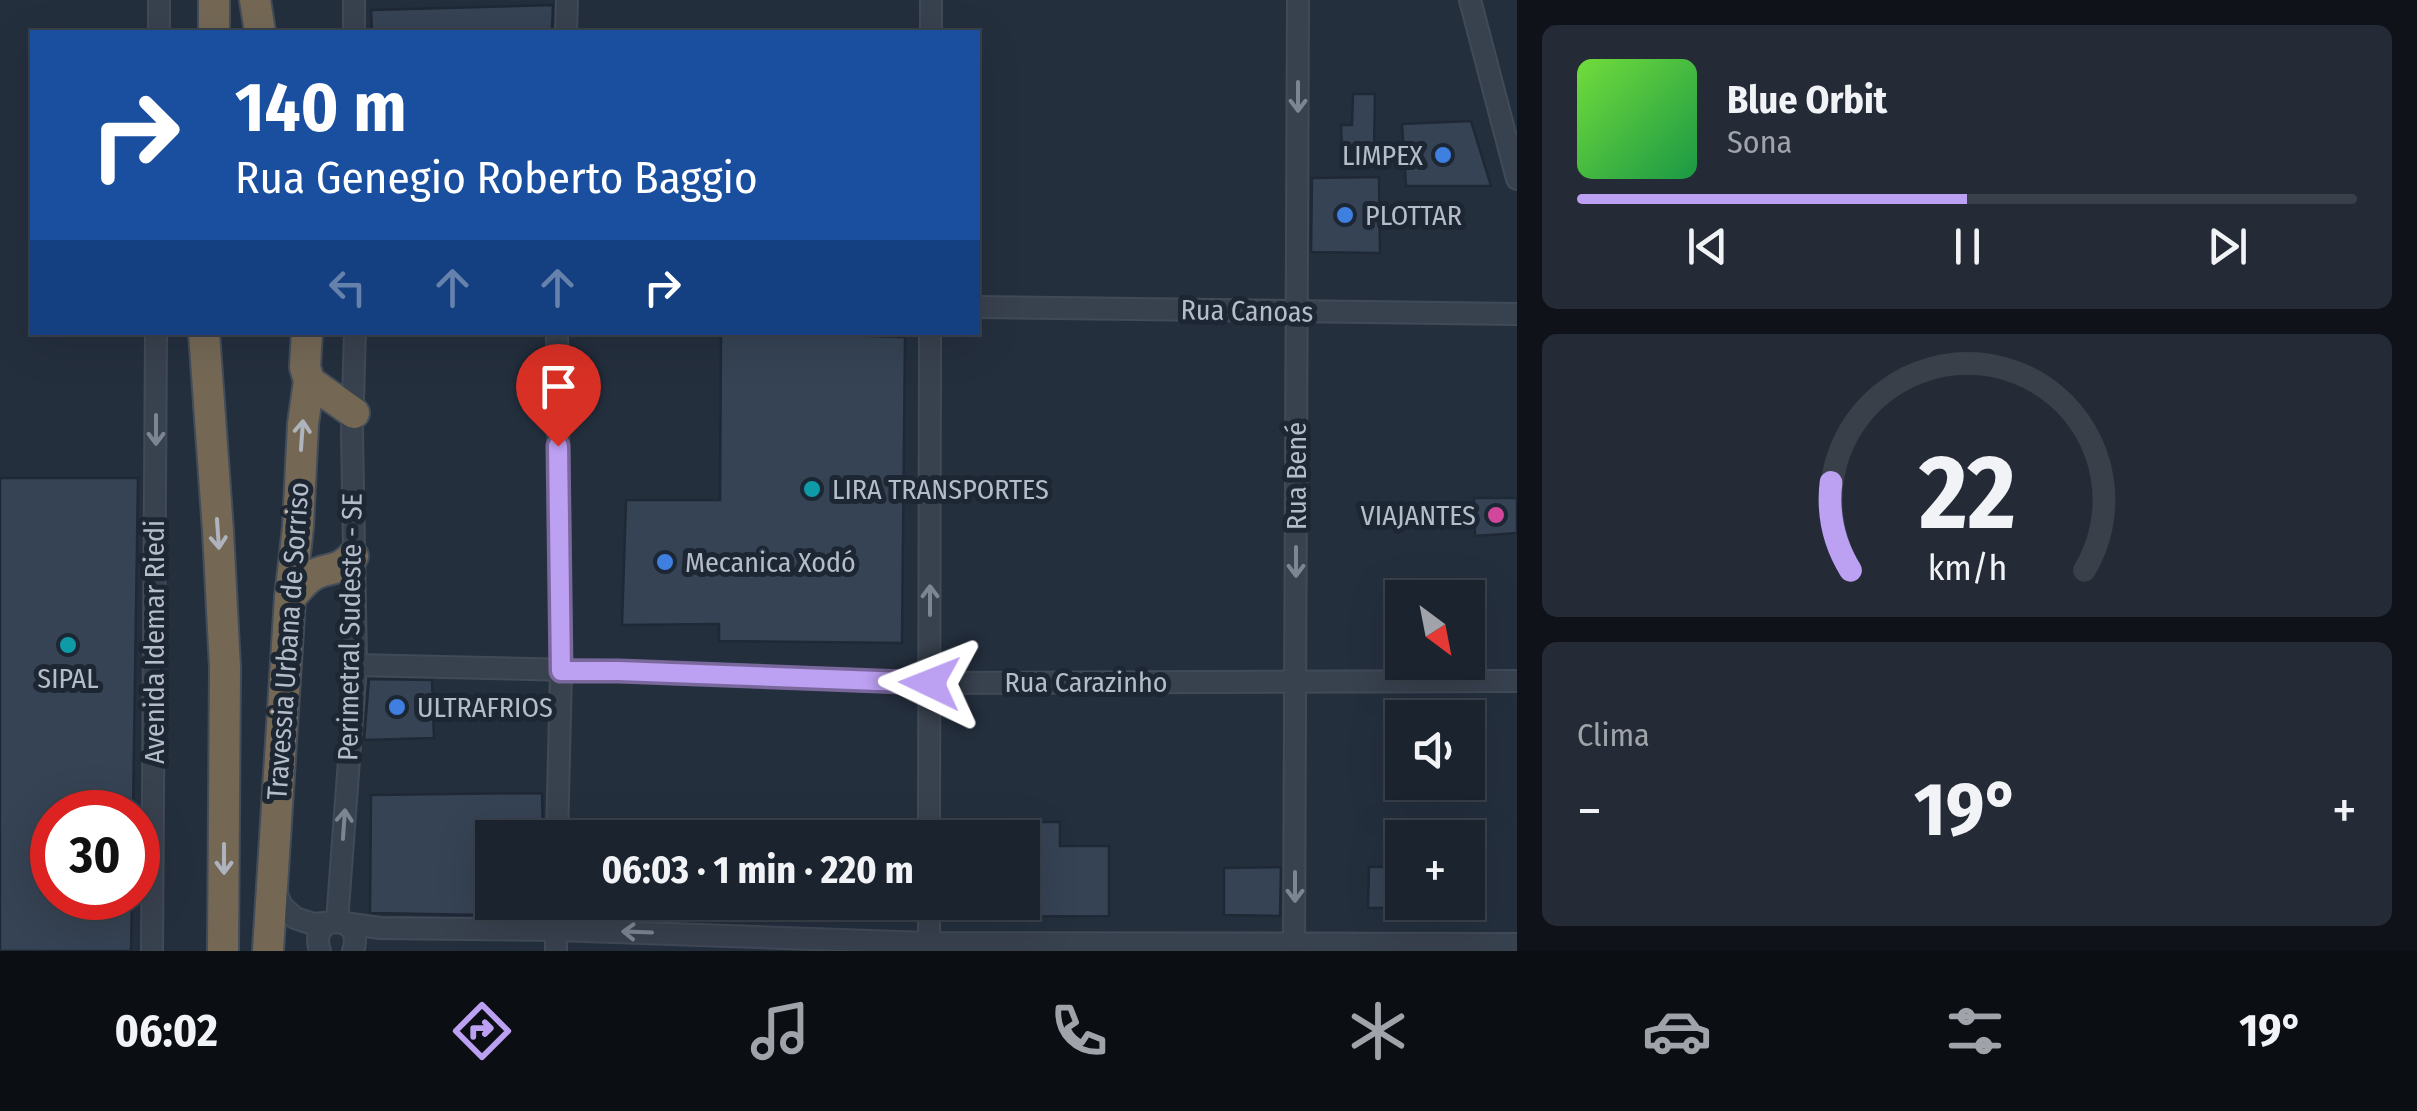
<!DOCTYPE html>
<html lang="pt">
<head>
<meta charset="utf-8">
<style>
  :root { --surface:#1b232e; --page:#242b36; --text:#f1f3f6; --muted:#a0a4aa; --line:#39404a; --accent:#bca0f2 }
  body { margin:0; font-family:"Fira Sans Condensed",sans-serif; background:var(--page); color:var(--text); height:100vh; display:flex; flex-direction:column; font-size:38px; white-space:nowrap }
  * { box-sizing:border-box; margin:0 }
  p { font-size:32px; color:var(--muted) }
  .icon { flex:none; width:55px; height:55px; fill:none; stroke:currentColor; stroke-width:2; stroke-linecap:round; stroke-linejoin:round }
  .map { position:relative; flex:1; overflow:hidden }
  .panel { display:flex; flex-direction:column; gap:25px; padding:25px; background:#0f1319; width:900px }
  .panel>* { flex:none }
  .top-card { position:absolute; left:30px; top:30px; width:950px; height:305px; border-radius:0px; box-shadow:0 10px 40px #0002,0 0 0 2px var(--line); background:#1a4fa0; color:#fff; overflow:hidden }
  .needle { width:65px; rotate:148deg }
  .fabs { position:absolute; left:1385px; top:580px; display:grid; gap:20px }
  .fabs a { display:grid; place-items:center; width:100px; height:100px; border-radius:0px; background:var(--surface); box-shadow:0 10px 40px #0002,0 0 0 2px var(--line); font-size:50px }
  .speed { position:absolute; left:30px; top:790px; display:flex; gap:20px; font-size:50px; font-weight:700; text-align:center }
  .speed>* { display:grid; place-content:center; width:130px; height:130px; border-radius:50%; background:var(--surface); box-shadow:0 10px 40px #0002,0 0 0 2px var(--line); line-height:1 }
  .speed .limit { border:15px solid #d22; background:#fff; color:#111 }
  .pin { position:absolute; display:grid; place-items:center; width:85px; height:85px; color:#fff; margin:-102px -42px; border-radius:50% 50% 50% 0; rotate:-45deg; box-shadow:0 0 10px #0007 }
  .pin .icon { rotate:45deg }
  .me { position:absolute; width:110px; margin:-55px; rotate:272deg; stroke-linejoin:round; filter:drop-shadow(0 0 8px #0008) }
  .turn { display:flex; align-items:center; gap:35px; height:210px; padding:0 40px; font-size:45px }
  .turn .icon { width:130px; height:130px; stroke-width:2.5 }
  .turn b { display:block; font-size:70px; line-height:85px }
  .lanes { display:flex; align-items:center; height:95px; padding:0 40px; background:#0003; justify-content:center; gap:50px; direction:ltr }
  .lanes .off { opacity:.35 }
  .big { font-size:75px; font-weight:700; line-height:1.1 }
  .panel .card { flex:1; display:flex; flex-direction:column; justify-content:center; gap:15px; min-width:0; padding:0 35px; border-radius:15px; background:var(--page) }
  .panel .dial { align-items:center; gap:0 }
  .dial svg { height:260px; overflow:visible; fill:none; stroke:var(--line); stroke-width:7; stroke-linecap:round; text-anchor:middle }
  .dial text { fill:var(--text); stroke:none }
  .song { display:flex; align-items:center; gap:30px }
  .cover { width:120px; height:120px; border-radius:15px; background:linear-gradient(135deg,hsl(100 70% 55%),hsl(140 70% 35%)) }
  .played { height:10px; border-radius:5px; background:linear-gradient(90deg,var(--accent) 50%,var(--line) 50%) }
  .keys { display:flex; justify-content:space-around; direction:ltr }
  .heat { display:flex; justify-content:space-between; align-items:center; font-size:55px; direction:ltr }
  .trip { position:absolute; left:475px; top:820px; width:565px; height:100px; border-radius:0px; background:var(--surface); box-shadow:0 10px 40px #0002,0 0 0 2px var(--line); font-weight:700; line-height:100px; text-align:center }
  .tabs { display:flex; height:160px; justify-content:space-around; align-items:center; background:#0b0e12; color:var(--muted) }
  .tabs .icon { width:70px; height:70px }
  .tabs .on { color:var(--accent) }
  .tabs b { font-size:45px; color:var(--text) }
  main { display:flex; flex:1; min-height:0 }
  .map>svg:first-child { display:block }
  .building { fill:#364354; stroke:#1f2835; stroke-width:2.5 }
  .lines { fill:none; stroke-linecap:round; stroke-linejoin:round }
  .minor-casing { stroke:#414a57; stroke-width:24 }
  .highway-casing { stroke:#434c59; stroke-width:34 }
  .minor { stroke:#38414e; stroke-width:20 }
  .highway { stroke:#746855; stroke-width:30 }
  .oneway { stroke:#7c8592 }
  .oneway2 { stroke:#aeb4bd }
  .route-casing { stroke:#7a689d; stroke-width:25 }
  .route { stroke:#bca0f2; stroke-width:18 }
  .shop-dot { fill:#3f7fe0; stroke:#1d2633; stroke-width:4 }
  .culture-dot { fill:#0f9aa8; stroke:#1d2633; stroke-width:4 }
  .hotel-dot { fill:#d1479c; stroke:#1d2633; stroke-width:4 }
  .labels { text-anchor:middle; dominant-baseline:central; stroke-width:10; stroke-linejoin:round; paint-order:stroke }
  .poi-label { font-size:28px; fill:#b4bcc9; stroke:#1d2633; text-anchor:start }
  .street-label { font-size:28px; fill:#b4bcc9; stroke:#1d2633 }
</style>
</head>
<body>
<main>
<div class="map">
<svg width="1517" height="951" viewBox="0 0 1517 951">
  <rect width="100%" height="100%" fill="#242f3e"/>
  <g class="building">
    <polygon points="553,5 552,32 372,32 371,10"/>
    <polygon points="1353,94 1375,94 1374,150 1342,150 1341,125 1352,125"/>
    <polygon points="1471,121 1491,186 1406,186 1402,124"/>
    <polygon points="1379,177 1380,253 1311,252 1312,178"/>
    <polygon points="721,332 905,337 902,643 719,641 719,624 622,625 626,500 720,500"/>
    <polygon points="0,478 138,478 133,812 52,812 52,898 132,898 131,951 0,951"/>
    <polygon points="1474,498 1517,498 1517,533 1475,536"/>
    <polygon points="369,679 432,680 434,738 364,740"/>
    <polygon points="542,793 543,838 492,838 492,902 542,902 542,916 370,913 371,795"/>
    <polygon points="946,822 1060,822 1060,846 1109,846 1109,916 943,917 944,902 1022,902 1022,838 945,838"/>
    <polygon points="1281,867 1280,916 1224,915 1224,868"/>
    <polygon points="1369,867 1402,867 1402,908 1368,908"/>
    <polygon points="570,902 610,902 611,915 570,916"/>
  </g>
  <g class="lines">
    <g class="minor-casing">
      <g id="minor">
        <polyline points="354,0 354,32"/>
        <polyline points="1470,0 1517,179"/>
        <polyline points="159,32 159,0"/>
        <polyline points="566,32 567,0"/>
        <polyline points="931,32 931,0"/>
        <polyline points="978,307 1517,314"/>
        <polyline points="557,332 561,671 557,838"/>
        <polyline points="356,665 619,671 930,683 1517,681"/>
        <polyline points="929,838 930,332"/>
        <polyline points="274,888 282,906 295,918 313,924 337,922 380,928 556,930 928,943 1517,944"/>
        <polyline points="929,902 929,951"/>
        <polyline points="337,922 356,665 352,432 355,332"/>
        <polyline points="152,951 156,332"/>
        <path d="M320 951C307 912 366 913 353 951"/>
        <polyline points="556,951 556,902"/>
        <polyline points="1294,951 1298,0"/>
      </g>
    </g>
    <g class="highway-casing">
      <g id="highway">
        <polyline points="255,0 260,32"/>
        <polyline points="214,32 214,0"/>
        <polyline points="204,332 218,531 225,668 223,951"/>
        <polyline points="309,381 354,413"/>
        <path d="M290 598C297 590 305 579 315 574 333 566 336 573 353 556"/>
        <polyline points="268,951 290,598 298,527 303,424 309,381 305,367 307,332"/>
      </g>
    </g>
    <use href="#minor" class="minor"/>
    <use href="#highway" class="highway"/>
  </g>
  <defs><path id="oneway-shaft" d="M-6 0H5M1.5-3L5.5 0L1.5 3" fill="none" stroke-width="1.6" stroke-linecap="round" stroke-linejoin="round" transform="scale(2.5)"/></defs>
  <g class="oneway">
    <use href="#oneway-shaft" transform="translate(1298 97) rotate(90)"/>
    <use href="#oneway-shaft" transform="translate(156 430) rotate(90)"/>
    <use href="#oneway-shaft" transform="translate(1296 562) rotate(90)"/>
    <use href="#oneway-shaft" transform="translate(930 600) rotate(-90)"/>
    <use href="#oneway-shaft" transform="translate(344 824) rotate(-86)"/>
    <use href="#oneway-shaft" transform="translate(1295 887) rotate(90)"/>
    <use href="#oneway-shaft" transform="translate(637 932) rotate(-178)"/>
  </g>
  <g class="oneway2">
    <use href="#oneway-shaft" transform="translate(302 435) rotate(-86)"/>
    <use href="#oneway-shaft" transform="translate(218 534) rotate(86)"/>
    <use href="#oneway-shaft" transform="translate(224 859) rotate(90)"/>
  </g>
  <g class="lines">
    <g class="route-casing">
      <polyline id="route" points="558,446 561,671 619,671 930,683"/>
    </g>
    <use href="#route" class="route"/>
  </g>
  <g class="shop-dot">
    <circle cx="1443" cy="155" r="10"/>
    <circle cx="1345" cy="215" r="10"/>
    <circle cx="665" cy="562" r="10"/>
    <circle cx="397" cy="707" r="10"/>
  </g>
  <g class="culture-dot">
    <circle cx="812" cy="489" r="10"/>
    <circle cx="68" cy="645" r="10"/>
  </g>
  <circle class="hotel-dot" cx="1496" cy="515" r="10"/>
  <g class="labels">
    <g class="poi-label">
      <text x="1423" y="155" text-anchor="end">LIMPEX</text>
      <text x="1365" y="215">PLOTTAR</text>
      <text x="832" y="489">LIRA TRANSPORTES</text>
      <text x="1476" y="515" text-anchor="end">VIAJANTES</text>
      <text x="685" y="562">Mecanica Xodó</text>
      <text x="68" y="678" text-anchor="middle">SIPAL</text>
      <text x="417" y="707">ULTRAFRIOS</text>
    </g>
    <g class="street-label">
      <text transform="translate(1247 311) rotate(1)">Rua Canoas</text>
      <text transform="translate(1296 476) rotate(-90)">Rua Bené</text>
      <text transform="translate(350 627) rotate(-89)">Perimetral Sudeste - SE</text>
      <text transform="translate(288 641) rotate(-86)">Travessia Urbana de Sorriso</text>
      <text transform="translate(154 642) rotate(-90)">Avenida Idemar Riedi</text>
      <text x="1086" y="682">Rua Carazinho</text>
    </g>
  </g>
</svg>
<div class="fabs">
<a><svg class="needle" viewBox="-14 -14 28 28"><path d="M0-13l5 13h-10z" fill="#e53935"/><path d="M0 13l5-13h-10z" fill="#a0a4aa"/></svg></a>
<a><svg class="icon" aria-label="sound" viewBox="0 0 24 24"><path d="M4 9h4l5-4v14l-5-4H4zM17 9q2 3 0 6"/></svg></a>
<a>+</a>
</div>
<div class="speed"><div class="limit">30</div></div>
<div class="pin" style="left:558px;top:446px;background:#d93025"><svg class="icon" aria-label="arrive" viewBox="0 0 24 24"><path d="M6 21V4h12l-3 4 3 4H6"/></svg></div>
<svg class="me" style="left:930px;top:683px" viewBox="-20 -20 40 40"><path d="M0-17L14 15 0 8-14 15z" fill="#bca0f2" stroke="#fff" stroke-width="4"/></svg>
<div class="trip">06:03 · 1 min · 220 m</div>
<div class="top-card">
<div class="turn"><svg class="icon" aria-label="right" viewBox="0 0 24 24"><path d="M7 20v-9h11M14 6l5 5-5 5"/></svg><div><b>140 m</b>Rua Genegio Roberto Baggio</div></div>
<div class="lanes"><svg class="icon off" aria-label="left" viewBox="0 0 24 24"><path d="M17 20v-9H6M10 6l-5 5 5 5"/></svg><svg class="icon off" aria-label="ahead" viewBox="0 0 24 24"><path d="M12 20V5M6 11l6-6 6 6"/></svg><svg class="icon off" aria-label="ahead" viewBox="0 0 24 24"><path d="M12 20V5M6 11l6-6 6 6"/></svg><svg class="icon" aria-label="right" viewBox="0 0 24 24"><path d="M7 20v-9h11M14 6l5 5-5 5"/></svg></div>
</div>
</div>
<section class="panel">
<div class="card">
<div class="song"><i class="cover"></i><div><b>Blue Orbit</b><p>Sona</p></div></div>
<div class="played"></div>
<div class="keys"><svg class="icon" aria-label="previous" viewBox="0 0 24 24"><path d="M18 5L8 12l10 7zM5 5v14"/></svg><svg class="icon" aria-label="pause" viewBox="0 0 24 24"><path d="M8 5v14M16 5v14"/></svg><svg class="icon" aria-label="next" viewBox="0 0 24 24"><path d="M6 5l10 7-10 7zM19 5v14"/></svg></div>
</div>
<div class="card dial"><svg viewBox="0 0 100 80">
<path d="M14 69A42 42 0 1 1 86 69"/>
<path d="M14 69A42 42 0 0 1 8 42" stroke="#bca0f2"/>
<text x="50" y="56" font-size="32" font-weight="700">22</text>
<text x="50" y="72" font-size="11">km/h</text>
</svg></div>
<div class="card"><p>Clima</p>
<div class="heat"><a>−</a><b class="big">19°</b><a>+</a></div>
</div>
</section>
</main>
<nav class="tabs">
<b>06:02</b>
<svg class="icon on" aria-label="directions" viewBox="0 0 24 24"><path d="M12 3l9 9-9 9-9-9zM9 14v-3h6M13 9l2 2-2 2"/></svg>
<svg class="icon" aria-label="music" viewBox="0 0 24 24"><path d="M9 18V5l10-2v13"/><circle cx="6" cy="18" r="3"/><circle cx="16" cy="16" r="3"/></svg>
<svg class="icon" aria-label="phone" viewBox="0 0 24 24"><path d="M5 4h4l2 5-3 2q2 4 5 5l2-3 5 2v4C11 20 4 13 5 4z"/></svg>
<svg class="icon" aria-label="climate" viewBox="0 0 24 24"><path d="M12 3v18M4 7l16 10M4 17L20 7"/></svg>
<svg class="icon" aria-label="car" viewBox="0 0 24 24"><path d="M5 17H2v-5l4-1 3-4h7l3 4 3 1v5h-3M9 17h6M6 11h13"/><circle cx="7" cy="17" r="2"/><circle cx="17" cy="17" r="2"/></svg>
<svg class="icon" aria-label="filters" viewBox="0 0 24 24"><path d="M4 7h16M4 17h16"/><circle cx="9" cy="7" r="2"/><circle cx="15" cy="17" r="2"/></svg>
<b>19°</b>
</nav>
</body>
</html>
